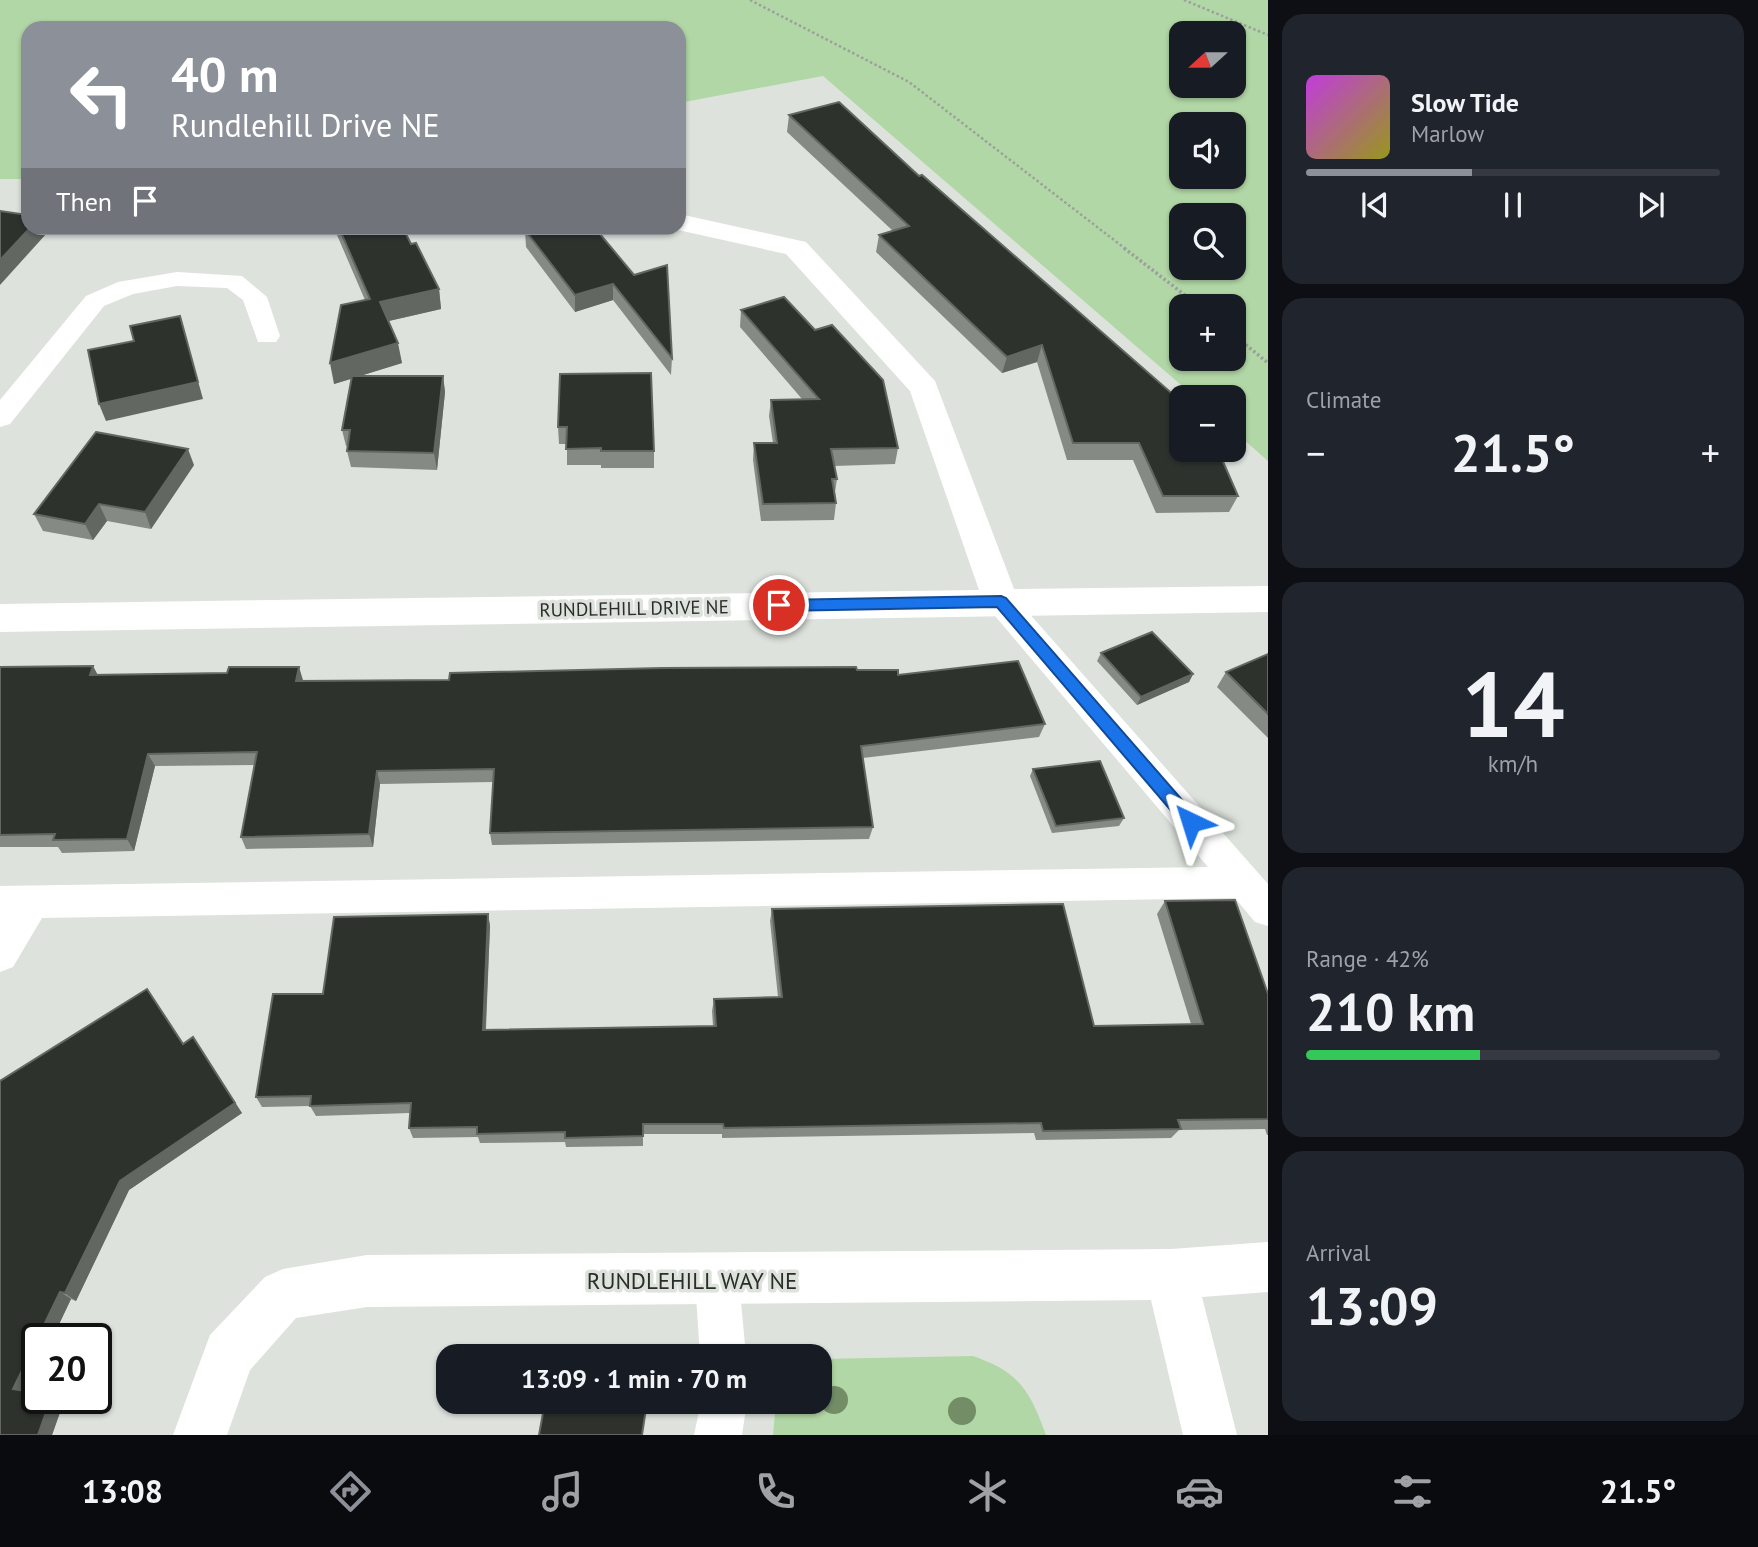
<!DOCTYPE html>
<html lang="en">
<head>
<meta charset="utf-8">
<style>
  :root { --surface:#171b24; --page:#20242c; --text:#f1f3f6; --muted:#9ea1a6; --line:#363941; --accent:#8c9099 }
  body { margin:0; font-family:"PT Sans",sans-serif; background:var(--page); color:var(--text); height:100vh; display:flex; flex-direction:column; font-size:26px; white-space:nowrap }
  * { box-sizing:border-box; margin:0 }
  p { font-size:23px; color:var(--muted) }
  .icon { flex:none; width:38px; height:38px; fill:none; stroke:currentColor; stroke-width:2; stroke-linecap:round; stroke-linejoin:round }
  .map { position:relative; flex:1; overflow:hidden }
  .panel { display:flex; flex-direction:column; gap:14px; padding:14px; background:#0d0f14; width:490px }
  .panel>* { flex:none }
  .top-card { position:absolute; left:21px; top:21px; width:665px; height:214px; border-radius:21px; box-shadow:0 2px 5px #0004; background:#8c9099; color:#fff; overflow:hidden }
  .needle { width:46px; rotate:249deg }
  .tools { position:absolute; left:1169px; top:21px; display:grid; gap:14px }
  .tools a { display:grid; place-items:center; width:77px; height:77px; border-radius:14px; background:var(--surface); box-shadow:0 2px 5px #0004; font-size:35px }
  .speed { position:absolute; left:21px; top:1323px; display:flex; gap:14px; font-size:35px; font-weight:700; text-align:center }
  .speed>* { display:grid; place-content:center; width:91px; height:91px; border-radius:50%; background:var(--surface); box-shadow:0 2px 5px #0004; line-height:1 }
  .speed .limit { border:4px solid #111; border-radius:10px; background:#fff; color:#111 }
  .pin { position:absolute; display:grid; place-items:center; width:60px; height:60px; color:#fff; margin:-30px; border:4px solid #fff; border-radius:50%; box-shadow:0 2px 7px #0007 }
  .me { position:absolute; width:77px; margin:-38px; rotate:319deg; stroke-linejoin:round; filter:drop-shadow(0 0 5px #0008) }
  .turn { display:flex; align-items:center; gap:24px; height:147px; padding:0 35px; font-size:32px }
  .turn .icon { width:91px; height:91px; stroke-width:2.5 }
  .turn b { display:block; font-size:49px; line-height:60px }
  .then { display:flex; align-items:center; height:66px; padding:0 35px; background:#0003; gap:14px; font-size:26px }
  .big { font-size:52px; font-weight:700; line-height:1.1 }
  .panel .card { flex:1; display:flex; flex-direction:column; justify-content:center; gap:10px; min-width:0; padding:0 24px; border-radius:21px; background:var(--page) }
  .panel .dial { align-items:center; gap:0 }
  .dial b { font-size:91px; line-height:1 }
  .song { display:flex; align-items:center; gap:21px }
  .cover { width:84px; height:84px; border-radius:10px; background:linear-gradient(135deg,hsl(290 70% 55%),hsl(60 70% 35%)) }
  .played { height:7px; border-radius:4px; background:linear-gradient(90deg,var(--accent) 40%,var(--line) 40%) }
  .keys { display:flex; justify-content:space-around; direction:ltr }
  .heat { display:flex; justify-content:space-between; align-items:center; font-size:38px; direction:ltr }
  .charge { height:10px; border-radius:5px; background:linear-gradient(90deg,#34c759 42%,var(--line) 0) }
  .trip { position:absolute; left:436px; top:1344px; width:396px; height:70px; border-radius:21px; background:var(--surface); box-shadow:0 2px 5px #0004; font-weight:700; line-height:70px; text-align:center }
  .dock { display:flex; height:112px; justify-content:space-around; align-items:center; background:#090b0e; color:var(--muted) }
  .dock .icon { width:49px; height:49px }
  .dock .on { color:var(--accent) }
  .dock b { font-size:32px; color:var(--text) }
  main { display:flex; flex:1; min-height:0 }
  .map>svg:first-child { display:block }
  .green { fill:#b2d7a6; fill-rule:evenodd }
  .lines { fill:none; stroke-linecap:round; stroke-linejoin:round }
  .path-far1 { stroke:#9ca09b; stroke-width:2.5; stroke-dasharray:2.5 2.5; stroke-linecap:butt }
  .path { stroke:#9ca09b; stroke-width:3.5; stroke-dasharray:2.5 2.5; stroke-linecap:butt }
  .service { fill:#fff; fill-rule:evenodd }
  .minor { fill:#fff; fill-rule:evenodd }
  .tree { fill:#738e67 }
  .wall { fill:#868a84 }
  .shaded-wall { fill:#626762 }
  .building { fill:#2e322d; stroke:#626762; stroke-width:2 }
  .route { fill:#1a73e8; stroke:#114b97; stroke-width:2 }
  .labels { text-anchor:middle; dominant-baseline:central; stroke-width:7; stroke-linejoin:round; paint-order:stroke }
  .street-label { font-size:19px; fill:#2b2d2a; stroke:#dde3dc }
  .near-street-label { font-size:23px; fill:#2b2d2a; stroke:#dde3dc }
</style>
</head>
<body>
<main>
<div class="map">
<svg width="1268" height="1435" viewBox="0 0 1268 1435">
  <rect width="100%" height="100%" fill="#dde3dc"/>
  <g class="green">
    <path d="M0 0H1268V461L1234 431V397H1195L823 76 679 103V28H28V179H0ZM1181 33H1234V86H1181ZM1181 124H1234V177H1181ZM1181 215H1234V268H1181ZM1181 306H1234V359H1181Z"/>
    <path d="M973 1356C1019 1372 1029 1389 1046 1435H773L776 1402H819V1359Z"/>
  </g>
  <g class="lines">
    <g class="path-far1">
      <polyline points="750,0 909,82 1127,250"/>
      <polyline points="1184,0 1268,35"/>
    </g>
    <g class="path">
      <polyline points="1124,248 1199,306"/>
      <polyline points="1234,335 1268,363"/>
    </g>
    <g class="service">
      <polygon points="177,272 242,276 267,297 280,336 276,342 258,342 243,300 227,288 177,286 133,294 104,306 10,424 0,427 0,400 86,296 118,282"/>
      <polygon points="1001,590 1012,594 1268,884 1268,926 1255,922 1235,898 42,918 13,967 0,972 0,886 1208,867 990,610 985,602 990,594"/>
      <polygon points="717,1258 733,1264 739,1280 746,1356 700,1356 695,1280 701,1264"/>
      <polygon points="701,1402 747,1402 742,1435 694,1435"/>
    </g>
    <g class="minor">
      <polygon points="679,214 806,242 935,381 1014,589 1268,586 1268,612 0,632 0,604 979,590 910,391 786,254 669,228 679,228"/>
      <polygon points="1268,1242 1268,1292 1202,1297 1237,1435 1183,1435 1151,1300 367,1307 296,1318 250,1370 227,1435 173,1435 210,1335 265,1277 283,1269 367,1255 1171,1249"/>
    </g>
  </g>
  <g class="tree">
    <circle cx="834" cy="1400" r="14"/>
    <circle cx="962" cy="1411" r="14"/>
  </g>
  <g class="wall">
    <polygon points="789,115 1181,450 1238,496 1229,512 1156,513 1133,460 1067,460 1037,362 1002,373 876,252 879,235 893,231 787,132"/>
    <polygon points="334,228 403,228 411,244 439,289 441,309 389,321 402,363 360,376 443,376 445,392 437,470 351,467 347,451 348,446 346,446 342,430 351,379 334,384 365,300"/>
    <polygon points="525,230 634,275 672,358 671,375 613,300 575,312 526,247"/>
    <polygon points="741,310 898,448 895,464 834,466 837,479 835,492 836,503 834,520 761,521 753,460 754,443 773,443 769,416 771,400 802,399 740,327"/>
    <polygon points="560,374 654,451 654,468 601,468 601,465 567,465 567,444 559,444 558,427"/>
    <polygon points="194,465 151,529 107,521 93,540 43,531 34,514"/>
    <polygon points="1101,653 1193,674 1189,682 1137,705 1097,661"/>
    <polygon points="1268,654 1268,738 1217,687 1226,672"/>
    <polygon points="93,666 97,675 303,680 303,681 449,680 857,670 898,675 1045,724 1039,737 863,758 873,827 869,839 492,845 490,833 493,782 380,784 373,847 246,849 241,837 255,765 155,766 134,851 62,853 58,847 0,847 0,667"/>
    <polygon points="1033,769 1124,818 1119,826 1052,833 1030,776"/>
    <polygon points="1165,901 1268,994 1268,1135 1267,1135 1265,1129 1179,1130 1171,1138 1036,1140 1034,1133 722,1138 722,1134 643,1134 643,1146 566,1147 565,1142 480,1143 478,1137 413,1138 409,1128 410,1113 316,1116 310,1106 262,1107 256,1097 323,994 488,914 490,926 486,1030 713,1026 712,1011 714,999 778,997 770,921 772,909 1094,1026 1191,1024 1157,914"/>
    <polygon points="183,1044 242,1113 129,1190 76,1301 71,1299 52,1339 37,1339 37,1372 28,1391 64,1401 52,1435 0,1435 0,1081"/>
  </g>
  <g class="shaded-wall">
    <polygon points="30,228 45,228 47,233 0,285 0,260"/>
    <polygon points="613,284 613,300 575,312 575,295"/>
    <polygon points="439,289 441,309 384,322 380,302"/>
    <polygon points="180,316 203,399 106,421 99,404"/>
    <polygon points="398,343 402,363 334,384 330,363"/>
    <polygon points="1042,345 1037,362 1002,373 1007,357"/>
    <polygon points="443,376 445,392 437,470 434,453"/>
    <polygon points="188,449 194,465 151,529 145,512"/>
    <polygon points="99,504 107,521 93,540 85,524"/>
    <polygon points="93,666 100,679 90,675"/>
    <polygon points="299,667 303,680 301,695 296,681"/>
    <polygon points="1193,674 1189,682 1137,705 1141,697"/>
    <polygon points="148,754 155,766 134,851 127,839"/>
    <polygon points="377,771 380,784 373,847 369,834"/>
    <polygon points="488,914 490,926 485,1041 483,1030"/>
    <polygon points="193,1037 242,1113 129,1190 76,1301 65,1293 120,1181"/>
    <polygon points="60,1292 71,1299 52,1339 37,1339"/>
    <polygon points="37,1340 37,1372 26,1395 13,1389"/>
    <polygon points="51,1398 58,1398 64,1401 52,1435 38,1435"/>
  </g>
  <g class="building">
    <polygon points="839,102 919,176 922,175 1176,397 1181,411 1181,450 1218,450 1238,496 1163,496 1139,443 1073,443 1042,345 1007,357 879,235 909,226 789,115"/>
    <polygon points="0,211 28,215 28,228 30,228 0,260"/>
    <polygon points="339,228 403,228 411,244 416,243 439,289 380,302 398,343 330,363 341,305 370,299"/>
    <polygon points="535,228 595,228 634,275 667,265 672,358 613,284 575,295 525,230"/>
    <polygon points="784,297 815,330 832,325 883,380 898,448 831,449 837,479 832,479 836,503 763,504 754,443 777,443 771,400 819,399 741,310"/>
    <polygon points="180,316 198,382 99,404 88,350 134,341 130,326"/>
    <polygon points="651,373 654,451 601,451 601,448 566,449 567,427 558,427 560,374"/>
    <polygon points="352,376 443,376 434,453 347,451 350,430 342,430"/>
    <polygon points="96,432 188,449 145,512 99,504 85,524 34,514"/>
    <polygon points="1152,632 1193,674 1141,697 1101,653"/>
    <polygon points="1268,654 1268,714 1226,672"/>
    <polygon points="1018,661 1045,724 861,746 873,827 490,833 494,769 377,771 369,834 241,837 257,752 148,754 127,839 53,840 55,834 0,835 0,667 93,666 90,675 227,673 229,667 299,667 296,681 449,680 450,673 662,668 856,667 857,670 898,670 898,675"/>
    <polygon points="1100,761 1124,818 1056,826 1033,769"/>
    <polygon points="1235,900 1268,994 1268,1119 1178,1120 1181,1129 1043,1131 1041,1123 724,1128 723,1124 643,1124 643,1136 565,1138 565,1132 477,1134 477,1127 409,1128 411,1103 310,1106 311,1096 256,1097 273,994 323,994 334,917 488,914 483,1030 716,1026 714,999 782,997 772,909 1063,904 1094,1026 1203,1024 1165,901"/>
    <polygon points="147,989 183,1044 193,1037 235,1103 120,1181 65,1293 60,1292 13,1389 37,1393 37,1398 51,1398 38,1435 0,1435 0,1081"/>
    <polygon points="545,1402 647,1402 642,1435 539,1435"/>
  </g>
  <polygon class="route" points="1001,596 1006,598 1197,817 1199,822 1197,827 1185,827 997,607 779,611 771,605 779,600"/>
  <g class="labels">
    <g class="street-label">
      <text transform="translate(634 608) rotate(-1)">RUNDLEHILL DRIVE NE</text>
    </g>
    <g class="near-street-label">
      <text x="692" y="1280">RUNDLEHILL WAY NE</text>
    </g>
  </g>
</svg>
<div class="tools">
<a><svg class="needle" viewBox="-14 -14 28 28"><path d="M0-13l5 13h-10z" fill="#e53935"/><path d="M0 13l5-13h-10z" fill="#9ea1a6"/></svg></a>
<a><svg class="icon" aria-label="sound" viewBox="0 0 24 24"><path d="M4 9h4l5-4v14l-5-4H4zM17 9q2 3 0 6"/></svg></a>
<a><svg class="icon" aria-label="search" viewBox="0 0 24 24"><circle cx="10" cy="10" r="6"/><path d="M15 15l6 6"/></svg></a>
<a>+</a>
<a>−</a>
</div>
<div class="speed"><div class="limit">20</div></div>
<div class="pin" style="left:779px;top:605px;background:#d93025"><svg class="icon" aria-label="arrive" viewBox="0 0 24 24"><path d="M6 21V4h12l-3 4 3 4H6"/></svg></div>
<svg class="me" style="left:1191px;top:822px" viewBox="-20 -20 40 40"><path d="M0-17L14 15 0 8-14 15z" fill="#1a73e8" stroke="#fff" stroke-width="4"/></svg>
<div class="trip">13:09 · 1 min · 70 m</div>
<div class="top-card">
<div class="turn"><svg class="icon" aria-label="left" viewBox="0 0 24 24"><path d="M17 20v-9H6M10 6l-5 5 5 5"/></svg><div><b>40 m</b>Rundlehill Drive NE</div></div>
<div class="then">Then<svg class="icon" aria-label="arrive" viewBox="0 0 24 24"><path d="M6 21V4h12l-3 4 3 4H6"/></svg></div>
</div>
</div>
<section class="panel">
<div class="card">
<div class="song"><i class="cover"></i><div><b>Slow Tide</b><p>Marlow</p></div></div>
<div class="played"></div>
<div class="keys"><svg class="icon" aria-label="previous" viewBox="0 0 24 24"><path d="M18 5L8 12l10 7zM5 5v14"/></svg><svg class="icon" aria-label="pause" viewBox="0 0 24 24"><path d="M8 5v14M16 5v14"/></svg><svg class="icon" aria-label="next" viewBox="0 0 24 24"><path d="M6 5l10 7-10 7zM19 5v14"/></svg></div>
</div>
<div class="card"><p>Climate</p>
<div class="heat"><a>−</a><b class="big">21.5°</b><a>+</a></div>
</div>
<div class="card dial"><b>14</b><p>km/h</p></div>
<div class="card"><p>Range · 42%</p><b class="big">210 km</b><div class="charge"></div></div>
<div class="card"><p>Arrival</p><b class="big">13:09</b></div>
</section>
</main>
<nav class="dock">
<b>13:08</b>
<svg class="icon on" aria-label="directions" viewBox="0 0 24 24"><path d="M12 3l9 9-9 9-9-9zM9 14v-3h6M13 9l2 2-2 2"/></svg>
<svg class="icon" aria-label="music" viewBox="0 0 24 24"><path d="M9 18V5l10-2v13"/><circle cx="6" cy="18" r="3"/><circle cx="16" cy="16" r="3"/></svg>
<svg class="icon" aria-label="phone" viewBox="0 0 24 24"><path d="M5 4h4l2 5-3 2q2 4 5 5l2-3 5 2v4C11 20 4 13 5 4z"/></svg>
<svg class="icon" aria-label="climate" viewBox="0 0 24 24"><path d="M12 3v18M4 7l16 10M4 17L20 7"/></svg>
<svg class="icon" aria-label="car" viewBox="0 0 24 24"><path d="M5 17H2v-5l4-1 3-4h7l3 4 3 1v5h-3M9 17h6M6 11h13"/><circle cx="7" cy="17" r="2"/><circle cx="17" cy="17" r="2"/></svg>
<svg class="icon" aria-label="filters" viewBox="0 0 24 24"><path d="M4 7h16M4 17h16"/><circle cx="9" cy="7" r="2"/><circle cx="15" cy="17" r="2"/></svg>
<b>21.5°</b>
</nav>
</body>
</html>
